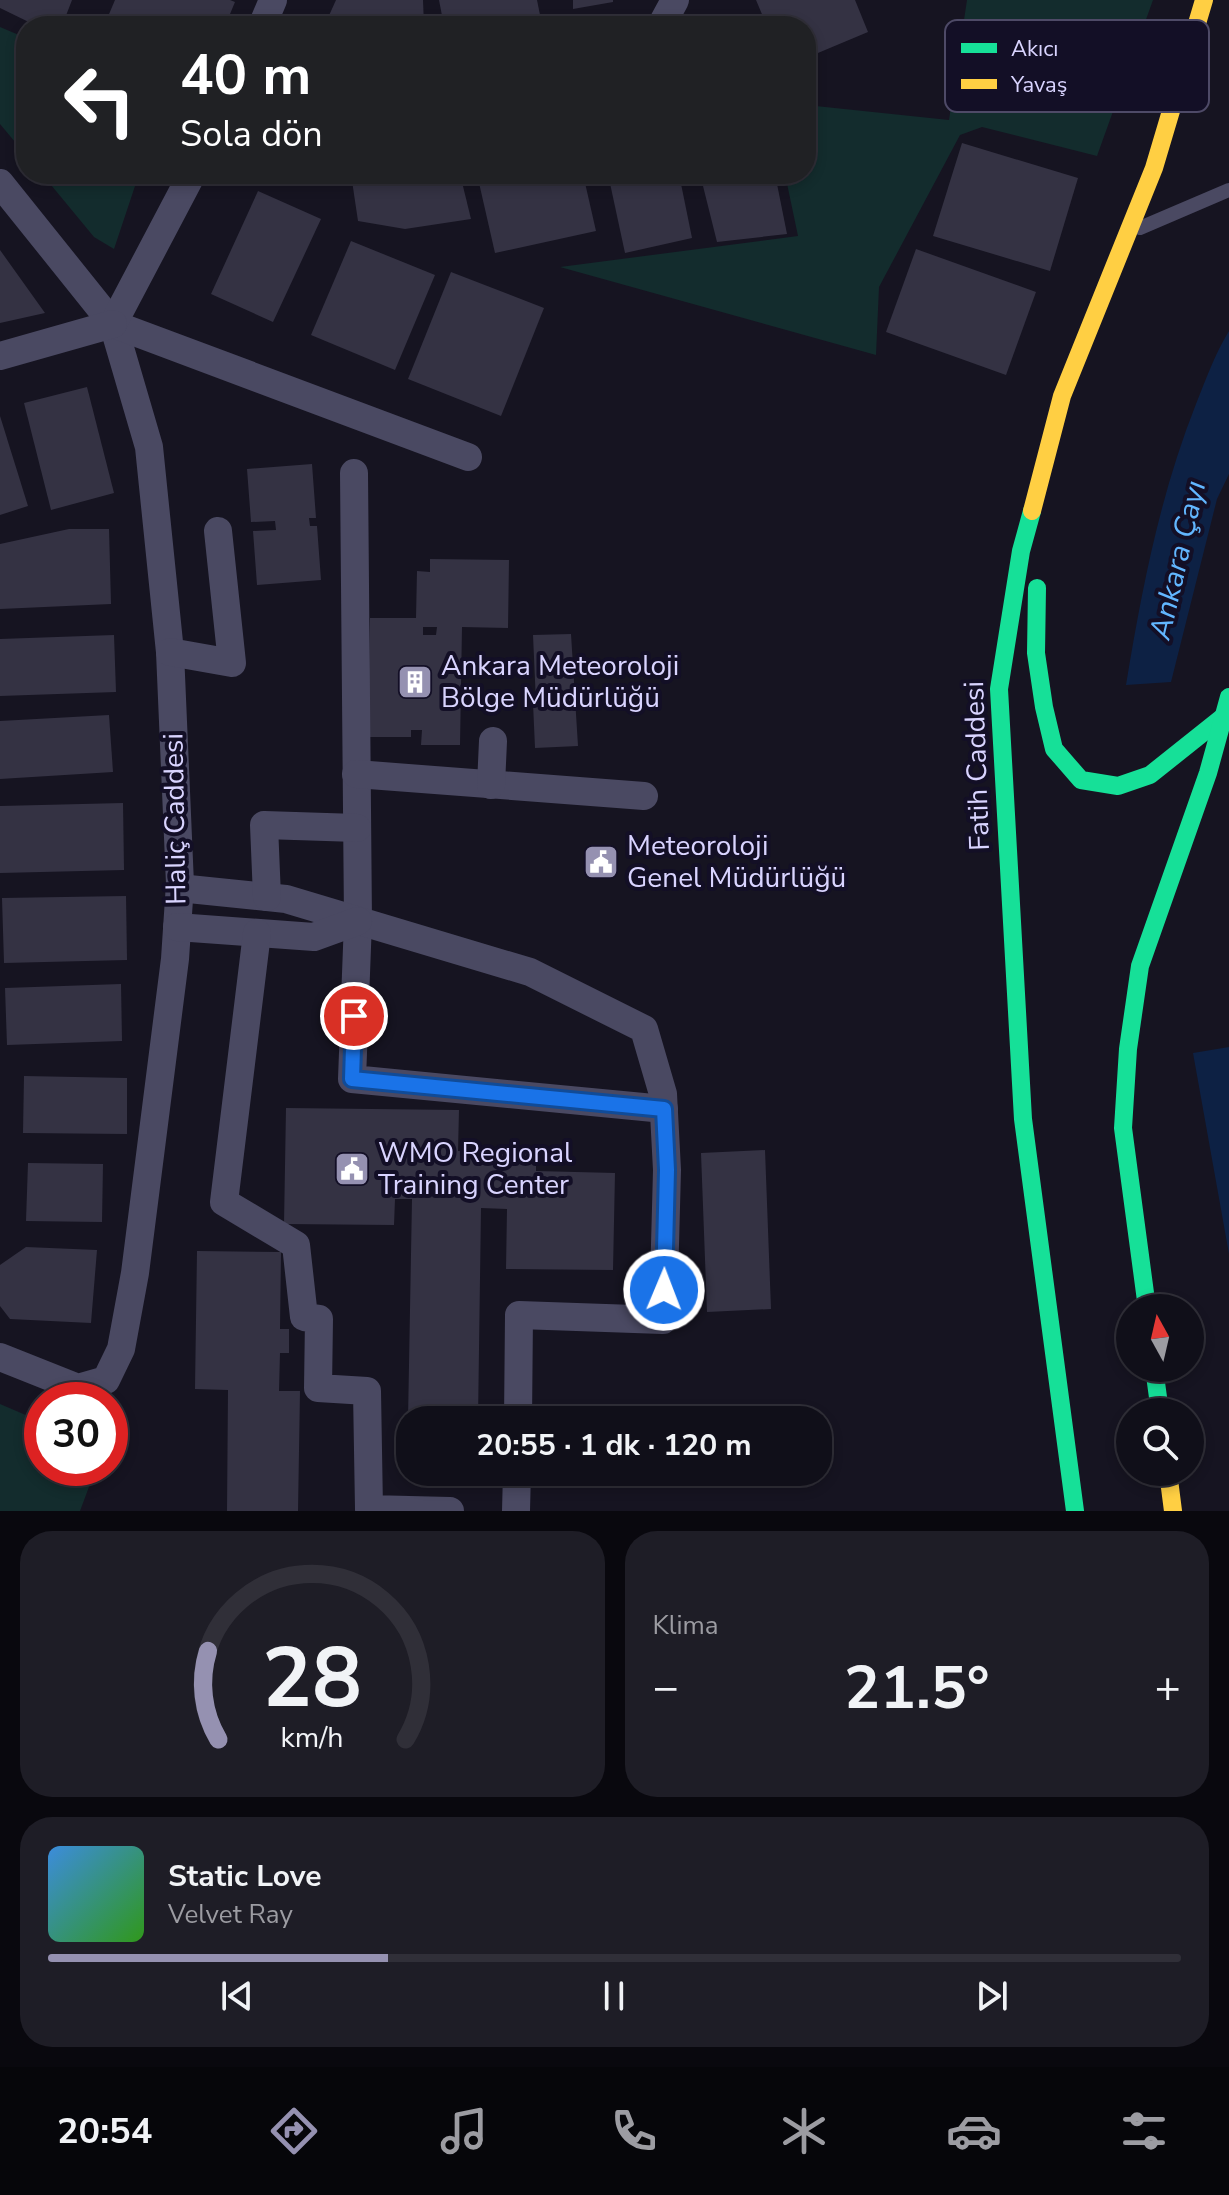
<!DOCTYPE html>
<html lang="tr">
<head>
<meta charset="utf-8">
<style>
  :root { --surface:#100f19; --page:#1e1d26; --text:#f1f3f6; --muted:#9c9ca2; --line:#302f38; --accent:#9591b1 }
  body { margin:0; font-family:"Nunito Sans",sans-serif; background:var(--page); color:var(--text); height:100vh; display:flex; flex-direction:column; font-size:30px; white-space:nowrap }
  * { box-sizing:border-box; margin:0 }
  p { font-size:26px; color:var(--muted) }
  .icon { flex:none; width:44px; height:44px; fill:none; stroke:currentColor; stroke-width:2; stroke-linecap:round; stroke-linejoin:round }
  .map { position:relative; height:1511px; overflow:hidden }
  .panel { display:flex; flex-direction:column; gap:20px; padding:20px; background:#09080e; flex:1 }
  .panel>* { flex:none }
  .guide { position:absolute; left:16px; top:16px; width:800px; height:168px; border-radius:32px; box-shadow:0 4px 12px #0003,0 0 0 2px var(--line); background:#202124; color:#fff; overflow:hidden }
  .needle { width:52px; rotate:352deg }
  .buttons { position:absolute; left:1116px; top:1294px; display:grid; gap:16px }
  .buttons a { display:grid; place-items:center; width:88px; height:88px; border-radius:50%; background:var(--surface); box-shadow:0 4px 12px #0003,0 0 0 2px var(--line); font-size:40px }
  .speed { position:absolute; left:24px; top:1382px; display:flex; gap:16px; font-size:40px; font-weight:700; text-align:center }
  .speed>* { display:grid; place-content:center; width:104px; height:104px; border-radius:50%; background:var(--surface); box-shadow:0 4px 12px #0003,0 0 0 2px var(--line); line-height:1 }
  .speed .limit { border:12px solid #d22; background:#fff; color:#111 }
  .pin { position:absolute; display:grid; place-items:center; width:68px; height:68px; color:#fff; margin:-34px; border:4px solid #fff; border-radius:50%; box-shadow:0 2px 8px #0007 }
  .me { position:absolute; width:88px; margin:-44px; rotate:1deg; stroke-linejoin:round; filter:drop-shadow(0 0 6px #0008) }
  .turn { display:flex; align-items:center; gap:28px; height:168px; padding:0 32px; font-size:36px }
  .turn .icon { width:104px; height:104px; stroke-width:2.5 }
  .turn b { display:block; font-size:56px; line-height:68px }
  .big { font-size:60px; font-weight:700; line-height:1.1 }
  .panel .tile { flex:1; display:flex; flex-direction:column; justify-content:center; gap:12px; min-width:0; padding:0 28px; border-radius:32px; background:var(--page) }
  .panel .dial { align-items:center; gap:0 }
  .dial svg { height:208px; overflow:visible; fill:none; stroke:var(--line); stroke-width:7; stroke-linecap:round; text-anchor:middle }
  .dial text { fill:var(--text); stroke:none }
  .song { display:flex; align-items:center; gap:24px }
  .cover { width:96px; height:96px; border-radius:12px; background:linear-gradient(135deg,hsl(210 70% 55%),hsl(110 70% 35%)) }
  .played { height:8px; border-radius:4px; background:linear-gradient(90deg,var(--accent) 30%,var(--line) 30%) }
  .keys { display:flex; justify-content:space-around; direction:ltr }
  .heat { display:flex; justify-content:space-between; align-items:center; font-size:44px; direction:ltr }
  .panel .tiles { flex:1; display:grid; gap:20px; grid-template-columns:1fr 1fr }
  .tile:last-child { grid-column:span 2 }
  .trip { position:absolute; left:396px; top:1406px; width:436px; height:80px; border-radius:32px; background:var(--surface); box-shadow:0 4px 12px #0003,0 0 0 2px var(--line); font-weight:700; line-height:80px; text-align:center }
  .dock { display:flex; height:128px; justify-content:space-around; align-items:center; background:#06060a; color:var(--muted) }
  .dock .icon { width:56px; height:56px }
  .dock .active { color:var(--accent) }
  .dock b { font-size:36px; color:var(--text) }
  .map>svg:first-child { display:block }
  .green { fill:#132c2d }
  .water { fill:#0d2144 }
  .building { fill:#343243; fill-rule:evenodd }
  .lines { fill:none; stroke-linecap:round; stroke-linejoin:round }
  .lane { stroke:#4a4962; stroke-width:14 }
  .street { stroke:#4a4962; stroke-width:28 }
  .fast { stroke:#16e098; stroke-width:18 }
  .slow { stroke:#ffcf43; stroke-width:18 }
  .route-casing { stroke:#114b97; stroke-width:20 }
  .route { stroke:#1a73e8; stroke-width:14 }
  .labels { text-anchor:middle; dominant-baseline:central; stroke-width:8; stroke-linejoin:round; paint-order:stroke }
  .poi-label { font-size:28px; fill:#d9d4ff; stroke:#130f26; text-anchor:start }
  .street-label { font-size:28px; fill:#d9d4ff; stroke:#130f26 }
  .water-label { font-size:30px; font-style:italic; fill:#62b6ff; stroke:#130f26 }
  .key { fill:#130f26; stroke:#4e4a67; stroke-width:2 }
  .key-label { font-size:22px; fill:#d9d4ff }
</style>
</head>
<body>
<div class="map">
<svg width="1229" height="1511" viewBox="0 0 1229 1511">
  <rect width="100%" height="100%" fill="#161421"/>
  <g class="green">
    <polygon points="967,0 1153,0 1097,156 982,127 960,135 879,287 876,355 560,267 798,236 785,174 806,174 806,105 949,120"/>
    <polygon points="0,27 26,38 26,155 0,124"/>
    <polygon points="42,174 139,174 114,249 94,237"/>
    <polygon points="0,1404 42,1422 42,1468 96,1468 80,1511 0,1511"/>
  </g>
  <g class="water">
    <path d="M1229 331V474L1217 499 1171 682 1126 685C1142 588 1160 495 1196 404 1206 379 1215 354 1229 331Z"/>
    <polygon points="1229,1047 1229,1254 1193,1053"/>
  </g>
  <g class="building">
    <polygon points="0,0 72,0 62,26 37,26 0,8"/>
    <polygon points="115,0 230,0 235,2 225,26 104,26"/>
    <polygon points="336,0 423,0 424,26 330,26 327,20"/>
    <polygon points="439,0 537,0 540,15 485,26 444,26"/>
    <polygon points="573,0 613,0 613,2 573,9"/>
    <polygon points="756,0 855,0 868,32 806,58 806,26 767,26"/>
    <polygon points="962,143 1078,178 1050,271 933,236"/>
    <polygon points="351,174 460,174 471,219 405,229 358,221"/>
    <polygon points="477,174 583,174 596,231 495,253"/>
    <polygon points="608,174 679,174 692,238 625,253"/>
    <polygon points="700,174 775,174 787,234 717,242"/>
    <polygon points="258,191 321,219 273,322 211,294"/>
    <polygon points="351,241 435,275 395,370 311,335"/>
    <polygon points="916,249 1036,292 1006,375 886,332"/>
    <polygon points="0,250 45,313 0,323"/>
    <polygon points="451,272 544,308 501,416 408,379"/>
    <polygon points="87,387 114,493 51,510 24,403"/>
    <polygon points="0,416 28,506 0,515"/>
    <polygon points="312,464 316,518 309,518 310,526 317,526 321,580 257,585 253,531 276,530 275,521 251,522 247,469"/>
    <polygon points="69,529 109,529 111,604 0,609 0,544"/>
    <path d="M430 559 509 560 508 628 462 627 460 745H421L422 730H411V737H368L370 618H416L417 571 430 572ZM423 627H437L436 635H423Z"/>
    <polygon points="571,634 578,746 535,748 533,703 536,703 533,635"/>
    <polygon points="114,635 116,692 0,696 0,639"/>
    <polygon points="109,715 113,772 0,779 0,721"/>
    <polygon points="123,803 124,870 0,873 0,806"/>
    <polygon points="126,896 127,960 4,963 2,898"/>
    <polygon points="121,984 122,1041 7,1045 5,988"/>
    <polygon points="24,1076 127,1078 127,1134 23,1133"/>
    <polygon points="286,1108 459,1110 458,1151 536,1153 536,1171 615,1173 613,1270 506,1269 507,1209 481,1208 478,1420 408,1420 412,1199 395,1199 394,1225 284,1224"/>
    <polygon points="765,1150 771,1309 707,1312 701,1153"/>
    <polygon points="28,1163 103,1164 102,1222 26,1221"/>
    <polygon points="26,1247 97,1250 91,1323 10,1319 0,1306 0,1265"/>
    <polygon points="197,1251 281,1252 280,1329 289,1329 289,1353 280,1353 279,1391 300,1391 298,1511 227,1511 228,1390 195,1389"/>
  </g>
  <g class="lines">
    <polyline class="lane" points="1140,228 1229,190"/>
    <g class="street">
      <polyline points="262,26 273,0"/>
      <polyline points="661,26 675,0"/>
      <polyline points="0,183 113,324 149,447 170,652 180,884 175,959 135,1273 121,1349 106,1380 78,1388 0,1357"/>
      <polyline points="113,324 468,457"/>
      <polyline points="113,324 192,174"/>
      <polyline points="0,356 113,324"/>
      <polyline points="354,473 358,921 352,1079 664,1109"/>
      <polyline points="170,652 232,663 218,531"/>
      <polyline points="356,774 644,796"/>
      <polyline points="491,785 493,741"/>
      <polyline points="179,888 286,899 530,972 644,1029 663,1094 667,1170 663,1320 519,1315 518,1420"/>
      <polyline points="267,897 264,825 357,828"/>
      <polyline points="177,927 314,937 358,921"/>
      <polyline points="257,933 224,1202 296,1245 304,1317 319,1319 318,1388 367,1391 369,1509 450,1511"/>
      <polyline points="516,1511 517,1472"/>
    </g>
    <g class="fast">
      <polyline points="1032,511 1021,551 999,689 1023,1119 1075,1511"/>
      <polyline points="1037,588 1036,653 1044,707 1054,749 1081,780 1118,786 1150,775 1224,716"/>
      <polyline points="1147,1308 1123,1128 1128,1049 1140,966 1208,773 1229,697"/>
      <polyline points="1154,1368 1160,1412"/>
    </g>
    <g class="slow">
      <polyline points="1032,511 1062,396 1154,168 1204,0"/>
      <polyline points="1168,1472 1173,1511"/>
    </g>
  </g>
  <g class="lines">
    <g class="route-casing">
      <polyline id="route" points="354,1016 352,1079 664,1109 667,1170 664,1290"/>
    </g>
    <use href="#route" class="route"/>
  </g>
  <defs>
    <g id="building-square" transform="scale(1.8)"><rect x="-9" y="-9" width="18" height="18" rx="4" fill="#9591b1" stroke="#130f26"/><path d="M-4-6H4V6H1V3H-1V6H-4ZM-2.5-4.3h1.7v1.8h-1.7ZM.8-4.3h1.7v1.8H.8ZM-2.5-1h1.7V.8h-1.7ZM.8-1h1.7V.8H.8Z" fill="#fff"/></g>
    <g id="civic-square" transform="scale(1.8)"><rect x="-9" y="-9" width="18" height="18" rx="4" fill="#9591b1" stroke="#130f26"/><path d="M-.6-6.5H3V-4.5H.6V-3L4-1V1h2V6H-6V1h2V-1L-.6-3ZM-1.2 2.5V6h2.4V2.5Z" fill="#fff"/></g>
  </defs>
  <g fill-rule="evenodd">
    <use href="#building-square" x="415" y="682"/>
    <use href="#civic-square" x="601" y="862"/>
    <use href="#civic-square" x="352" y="1169"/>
  </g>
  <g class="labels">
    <g class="poi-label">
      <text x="441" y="666">Ankara Meteoroloji<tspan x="441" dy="32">Bölge Müdürlüğü</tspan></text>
      <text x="627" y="846">Meteoroloji<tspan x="627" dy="32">Genel Müdürlüğü</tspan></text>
      <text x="378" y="1153">WMO Regional<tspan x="378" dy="32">Training Center</tspan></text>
    </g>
    <g class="street-label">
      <text transform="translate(977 766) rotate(-92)">Fatih Caddesi</text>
      <text transform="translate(175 819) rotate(-91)">Haliç Caddesi</text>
    </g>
    <g class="water-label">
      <text transform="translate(1178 560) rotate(-77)">Ankara Çayı</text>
    </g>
  </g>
  <rect x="945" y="20" width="264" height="92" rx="12" class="key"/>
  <rect x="961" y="43" width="36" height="10" fill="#16e098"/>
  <rect x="961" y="79" width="36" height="10" fill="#ffcf43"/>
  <g class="key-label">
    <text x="1011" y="56">Akıcı</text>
    <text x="1011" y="92">Yavaş</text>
  </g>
</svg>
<div class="buttons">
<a><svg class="needle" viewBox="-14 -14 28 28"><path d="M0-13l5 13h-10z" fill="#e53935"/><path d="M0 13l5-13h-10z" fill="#9c9ca2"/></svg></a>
<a><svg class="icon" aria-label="search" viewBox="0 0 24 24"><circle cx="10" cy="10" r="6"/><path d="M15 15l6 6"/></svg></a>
</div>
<div class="speed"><div class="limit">30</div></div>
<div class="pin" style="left:354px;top:1016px;background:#d93025"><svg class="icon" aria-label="arrive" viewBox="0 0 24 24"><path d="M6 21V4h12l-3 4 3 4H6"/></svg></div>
<svg class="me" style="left:664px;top:1290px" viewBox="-20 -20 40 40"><circle r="17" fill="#1a73e8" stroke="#fff" stroke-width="3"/><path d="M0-11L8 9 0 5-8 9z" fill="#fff"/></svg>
<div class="trip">20:55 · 1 dk · 120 m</div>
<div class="guide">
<div class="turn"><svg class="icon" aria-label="left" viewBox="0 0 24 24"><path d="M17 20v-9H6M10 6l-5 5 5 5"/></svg><div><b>40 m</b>Sola dön</div></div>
</div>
</div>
<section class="panel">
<div class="tiles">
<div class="tile dial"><svg viewBox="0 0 100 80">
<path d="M14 69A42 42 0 1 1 86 69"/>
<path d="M14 69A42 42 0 0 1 10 35" stroke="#9591b1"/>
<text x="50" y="56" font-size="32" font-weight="700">28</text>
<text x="50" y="72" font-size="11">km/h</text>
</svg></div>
<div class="tile"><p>Klima</p>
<div class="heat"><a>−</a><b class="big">21.5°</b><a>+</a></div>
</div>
<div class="tile">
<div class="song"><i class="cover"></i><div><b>Static Love</b><p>Velvet Ray</p></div></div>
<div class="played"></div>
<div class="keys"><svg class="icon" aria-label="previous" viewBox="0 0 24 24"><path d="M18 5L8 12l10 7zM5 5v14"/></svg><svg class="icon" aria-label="pause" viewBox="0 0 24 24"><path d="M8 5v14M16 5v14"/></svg><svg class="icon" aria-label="next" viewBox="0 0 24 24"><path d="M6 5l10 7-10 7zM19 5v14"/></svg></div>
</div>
</div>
</section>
<nav class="dock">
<b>20:54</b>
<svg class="icon active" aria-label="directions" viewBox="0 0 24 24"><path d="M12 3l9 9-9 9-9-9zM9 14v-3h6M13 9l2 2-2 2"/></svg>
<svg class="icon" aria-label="music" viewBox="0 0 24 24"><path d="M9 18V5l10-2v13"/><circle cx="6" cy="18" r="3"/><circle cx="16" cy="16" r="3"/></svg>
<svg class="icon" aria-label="phone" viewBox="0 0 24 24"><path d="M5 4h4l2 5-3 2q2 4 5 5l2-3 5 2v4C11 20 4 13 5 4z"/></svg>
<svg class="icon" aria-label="climate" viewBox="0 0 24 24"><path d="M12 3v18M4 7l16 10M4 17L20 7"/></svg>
<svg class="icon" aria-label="car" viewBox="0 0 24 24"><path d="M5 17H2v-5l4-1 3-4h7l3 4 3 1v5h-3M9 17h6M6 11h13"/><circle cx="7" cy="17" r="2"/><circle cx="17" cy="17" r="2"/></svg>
<svg class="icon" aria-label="filters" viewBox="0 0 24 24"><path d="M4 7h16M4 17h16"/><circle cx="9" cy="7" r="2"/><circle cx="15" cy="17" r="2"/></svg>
</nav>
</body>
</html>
